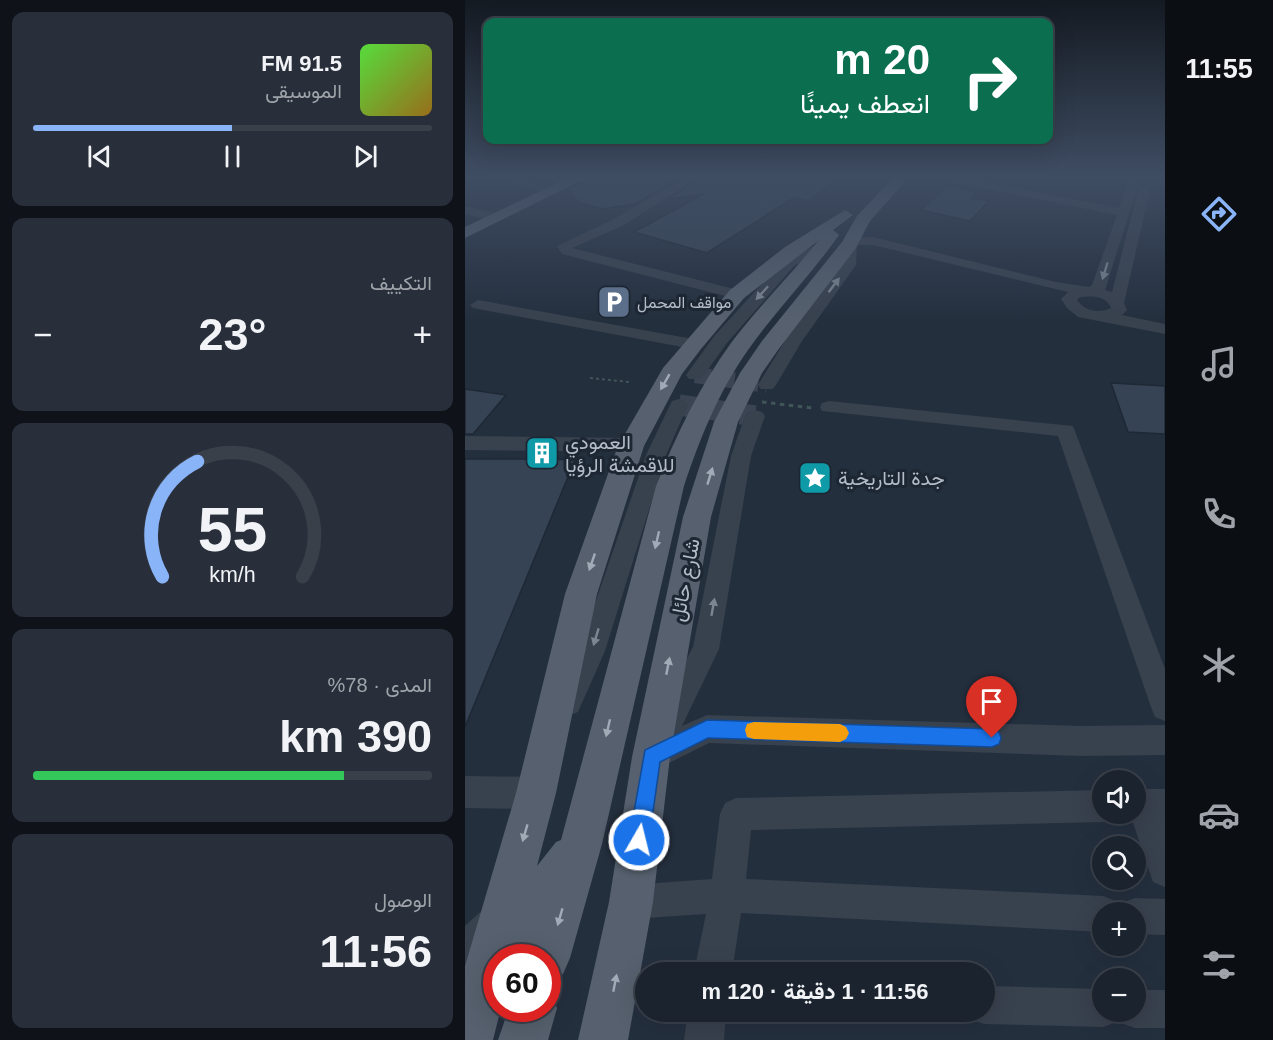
<!DOCTYPE html>
<html lang="ar">
<head>
<meta charset="utf-8">
<style>
  :root { --surface:#1b232e; --page:#282f3a; --text:#f1f3f6; --muted:#a0a4aa; --line:#39404a; --accent:#8ab4f8 }
  body { margin:0; font-family:Helvetica,Vazirmatn,sans-serif; background:var(--page); color:var(--text); direction:rtl; height:100vh; display:flex; flex-direction:column; font-size:22px; white-space:nowrap }
  * { box-sizing:border-box; margin:0 }
  p { font-size:20px; color:var(--muted) }
  .icon { flex:none; width:33px; height:33px; fill:none; stroke:currentColor; stroke-width:2; stroke-linecap:round; stroke-linejoin:round }
  .map { position:relative; flex:1; overflow:hidden; direction:ltr }
  .side { display:flex; flex-direction:column; gap:12px; padding:12px; background:#0f1319; width:465px }
  .side>* { flex:none }
  .guide { position:absolute; left:18px; top:18px; width:570px; height:126px; border-radius:12px; box-shadow:0 6px 24px #0002,0 0 0 2px var(--line); direction:rtl; background:#0b6e4f; color:#fff; overflow:hidden }
  .controls { position:absolute; left:627px; top:770px; display:grid; gap:12px }
  .controls a { display:grid; place-items:center; width:54px; height:54px; border-radius:50%; background:var(--surface); box-shadow:0 6px 24px #0002,0 0 0 2px var(--line); font-size:30px }
  .speed { position:absolute; left:18px; top:944px; display:flex; gap:12px; font-size:30px; font-weight:700; text-align:center }
  .speed>* { display:grid; place-content:center; width:78px; height:78px; border-radius:50%; background:var(--surface); box-shadow:0 6px 24px #0002,0 0 0 2px var(--line); line-height:1 }
  .speed .limit { border:9px solid #d22; background:#fff; color:#111 }
  .pin { position:absolute; display:grid; place-items:center; width:51px; height:51px; color:#fff; margin:-62px -26px; border-radius:50% 50% 50% 0; rotate:-45deg; box-shadow:0 0 6px #0007 }
  .pin .icon { rotate:45deg }
  .me { position:absolute; width:66px; margin:-33px; rotate:8deg; stroke-linejoin:round; filter:drop-shadow(0 0 4px #0008) }
  .turn { display:flex; align-items:center; gap:21px; height:126px; padding:0 24px; font-size:27px }
  .turn .icon { width:78px; height:78px; stroke-width:2.5 }
  .turn b { display:block; font-size:42px; line-height:51px }
  .big { font-size:45px; font-weight:700; line-height:1.1 }
  .side .tile { flex:1; display:flex; flex-direction:column; justify-content:center; gap:9px; min-width:0; padding:0 21px; border-radius:12px; background:var(--page) }
  .side .dial { align-items:center; gap:0 }
  .dial svg { height:156px; overflow:visible; fill:none; stroke:var(--line); stroke-width:7; stroke-linecap:round; text-anchor:middle }
  .dial text { fill:var(--text); stroke:none }
  .song { display:flex; align-items:center; gap:18px }
  .cover { width:72px; height:72px; border-radius:9px; background:linear-gradient(135deg,hsl(110 70% 55%),hsl(40 70% 35%)) }
  .played { height:6px; border-radius:3px; background:linear-gradient(90deg,var(--accent) 50%,var(--line) 50%) }
  .keys { display:flex; justify-content:space-around; direction:ltr }
  .heat { display:flex; justify-content:space-between; align-items:center; font-size:33px; direction:ltr }
  .charge { height:9px; border-radius:4px; background:linear-gradient(90deg,#34c759 78%,var(--line) 0) }
  .trip { position:absolute; left:170px; top:962px; width:360px; height:60px; border-radius:30px; background:var(--surface); box-shadow:0 6px 24px #0002,0 0 0 2px var(--line); font-weight:700; line-height:60px; text-align:center; direction:rtl }
  main { display:flex; flex:1; min-height:0 }
  .menu { display:flex; flex-direction:column; width:108px; justify-content:space-around; align-items:center; background:#0b0e12; color:var(--muted) }
  .menu .icon { width:42px; height:42px }
  .menu .current { color:var(--accent) }
  .menu b { font-size:27px; color:var(--text) }
  .map>svg:first-child { display:block }
  .building { fill:#364354; stroke:#1f2835; stroke-width:1.5 }
  .lines { fill:none; stroke-linecap:round; stroke-linejoin:round }
  .minor-tunnel-far1 { stroke:#3a4453; stroke-width:16; stroke-dasharray:16 8; stroke-linecap:butt }
  .minor-tunnel { stroke:#3a4453; stroke-width:21; stroke-dasharray:21 10; stroke-linecap:butt }
  .path-far1 { stroke:#3f5557; stroke-width:2; stroke-dasharray:3 3; stroke-linecap:butt }
  .path { stroke:#3f5557; stroke-width:3; stroke-dasharray:4.5 4.5; stroke-linecap:butt }
  .minor { fill:#38414e; fill-rule:evenodd }
  .major { fill:#56606e; fill-rule:evenodd }
  .oneway { fill:#7c8592 }
  .oneway2 { fill:#a1aab7 }
  .route { fill:#1a73e8; stroke:#114b97; stroke-width:1.5 }
  .slow { fill:#f59e0b }
  .labels { text-anchor:middle; dominant-baseline:central; stroke-width:6; stroke-linejoin:round; paint-order:stroke }
  .far-poi-label { font-size:16px; fill:#b4bcc9; stroke:#1d2633; text-anchor:start }
  .poi-label { font-size:20px; fill:#b4bcc9; stroke:#1d2633; text-anchor:start }
  .street-label { font-size:20px; fill:#b4bcc9; stroke:#1d2633 }
</style>
</head>
<body>
<main>
<nav class="menu">
<b>11:55</b>
<svg class="icon current" aria-label="directions" viewBox="0 0 24 24"><path d="M12 3l9 9-9 9-9-9zM9 14v-3h6M13 9l2 2-2 2"/></svg>
<svg class="icon" aria-label="music" viewBox="0 0 24 24"><path d="M9 18V5l10-2v13"/><circle cx="6" cy="18" r="3"/><circle cx="16" cy="16" r="3"/></svg>
<svg class="icon" aria-label="phone" viewBox="0 0 24 24"><path d="M5 4h4l2 5-3 2q2 4 5 5l2-3 5 2v4C11 20 4 13 5 4z"/></svg>
<svg class="icon" aria-label="climate" viewBox="0 0 24 24"><path d="M12 3v18M4 7l16 10M4 17L20 7"/></svg>
<svg class="icon" aria-label="car" viewBox="0 0 24 24"><path d="M5 17H2v-5l4-1 3-4h7l3 4 3 1v5h-3M9 17h6M6 11h13"/><circle cx="7" cy="17" r="2"/><circle cx="17" cy="17" r="2"/></svg>
<svg class="icon" aria-label="filters" viewBox="0 0 24 24"><path d="M4 7h16M4 17h16"/><circle cx="9" cy="7" r="2"/><circle cx="15" cy="17" r="2"/></svg>
</nav>
<div class="map">
<svg width="700" height="1040" viewBox="0 0 700 1040">
  <rect width="100%" height="100%" fill="#242f3e"/>
  <g class="building">
    <polygon points="127,176 218,176 170,204 138,209 114,203 103,189"/>
    <polygon points="238,176 378,176 343,201 328,198 242,253 169,232 239,194 204,199"/>
    <polygon points="482,186 512,192 506,198 524,201 505,221 456,210"/>
    <polygon points="646,383 700,386 700,434 663,432"/>
    <polygon points="0,389 41,395 8,434 0,434"/>
    <polygon points="65,453 89,453 86,459 110,460 0,727 0,459 62,459"/>
  </g>
  <g class="lines">
    <polyline class="minor-tunnel-far1" points="230,375 302,385"/>
    <polyline class="minor-tunnel" points="214,405 290,416"/>
    <polyline class="path-far1" points="125,378 164,382"/>
    <polyline class="path" points="297,402 347,408"/>
    <g class="minor">
      <polygon points="27,176 45,176 90,189 92,191 86,195"/>
      <polygon points="222,176 236,176 159,225 107,248 277,291 280,294 277,297 272,299 97,254 92,246 149,219"/>
      <path d="M467 176H488L654 208 665 176H676L640 290 647 292 673 190 675 188H683L685 190 659 303 662 310 657 315 700 324V334L613 317 602 308 596 299 603 292 408 245H392L391 265 337 341 311 385 308 389H296L293 385 323 336 377 265 378 244 382 238 408 237 591 282 624 287 627 285 652 215 472 179ZM615 297C627 296 641 295 646 308 633 314 620 311 612 300Z"/>
      <polygon points="0,206 34,214 36,217 30,221 0,214"/>
      <polygon points="359,241 366,245 364,248 329,266 262,343 236,379 224,379 221,375 250,335 319,260"/>
      <polygon points="13,300 228,339 236,344 228,349 8,308 5,305"/>
      <polygon points="214,399 221,401 223,405 201,455 140,651 113,712 103,716 93,712 89,703 114,650 181,455 205,405 207,401"/>
      <polygon points="364,401 608,426 700,669 700,721 690,717 686,707 593,436 357,411 355,407 357,403"/>
      <polygon points="290,410 297,412 300,416 286,456 254,649 217,726 242,715 616,726 700,725 700,755 616,756 244,743 186,772 175,768 171,757 175,746 194,737 187,726 228,647 266,456 280,416 283,412"/>
      <polygon points="0,436 168,438 175,440 178,445 175,450 168,452 0,450"/>
      <polygon points="0,776 71,777 82,782 87,793 82,804 71,809 0,808"/>
      <polygon points="670,789 700,789 700,887 688,882 667,820 659,816 657,813 670,813"/>
      <polygon points="638,790 638,813 651,813 649,817 638,822 286,830 281,879 638,896 651,901 654,911 657,903 670,898 700,899 700,935 670,934 670,912 638,912 638,932 276,913 267,972 229,972 241,914 166,919 154,914 149,902 154,890 166,885 247,879 255,814 260,803 271,798"/>
      <path d="M27 908 40 913 45 926C37 945 19 961 0 969V926L14 913Z"/>
      <polygon points="519,986 638,989 638,1011 670,1011 670,990 700,990 700,1028 670,1028 656,1023 654,1016 652,1022 638,1027 519,1024 505,1019 502,1011 519,1011"/>
      <polygon points="223,1011 261,1011 259,1040 219,1040"/>
    </g>
    <g class="major">
      <polygon points="107,176 125,176 0,238 0,227"/>
      <polygon points="430,176 445,176 405,221 391,248 313,350 297,373 273,422 246,517 205,757 188,902 163,1040 113,1040 144,902 167,757 218,517 249,422 275,373 297,341 377,242 392,216"/>
      <path d="M380 210 388 215 368 230 374 235C346 275 311 310 283 350 254 391 235 438 219 486L137 844 105 958 98 974 82 981V957H32V1008H36L28 1040H0V966L51 793 100 594 153 446 198 368 265 290 320 247ZM353 241C325 276 293 307 266 343 234 387 211 435 191 486L96 840 91 842 72 866 91 793 132 594 179 446 217 374 236 349 279 298Z"/>
      <polygon points="82,990 85,991 92,1008 83,1040 33,1040 44,1008 82,1008"/>
    </g>
  </g>
  <defs><path id="oneway-solid" d="M-6-.8H1V-3.2L6.5 0L1 3.2V.8H-6Z" transform="scale(1.5)"/></defs>
  <g class="oneway">
    <use href="#oneway-solid" transform="translate(640 271) rotate(107)"/>
    <use href="#oneway-solid" transform="translate(369 285) rotate(-53)"/>
    <use href="#oneway-solid" transform="translate(297 293) rotate(132)"/>
    <use href="#oneway-solid" transform="translate(248 607) rotate(-80)"/>
    <use href="#oneway-solid" transform="translate(131 637) rotate(107)"/>
  </g>
  <g class="oneway2">
    <use href="#oneway-solid" transform="translate(200 382) rotate(120)"/>
    <use href="#oneway-solid" transform="translate(245 476) rotate(-73)"/>
    <use href="#oneway-solid" transform="translate(192 540) rotate(103)"/>
    <use href="#oneway-solid" transform="translate(127 562) rotate(109)"/>
    <use href="#oneway-solid" transform="translate(203 666) rotate(-79)"/>
    <use href="#oneway-solid" transform="translate(143 728) rotate(103)"/>
    <use href="#oneway-solid" transform="translate(60 833) rotate(106)"/>
    <use href="#oneway-solid" transform="translate(95 917) rotate(106)"/>
    <use href="#oneway-solid" transform="translate(150 983) rotate(-79)"/>
  </g>
  <linearGradient id="sky" x2="0" y2="1"><stop stop-color="#141a22"/><stop offset="0.55" stop-color="#3f4d63"/><stop offset="1" stop-color="#3f4d63" stop-opacity="0"/></linearGradient>
  <rect width="700" height="321" fill="url(#sky)"/>
  <polygon class="route" points="242,720 527,729 534,732 536,738 534,744 527,747 243,738 195,762 184,840 182,847 174,850 167,847 164,840 180,750"/>
  <polygon class="slow" points="289,722 375,724 381,727 384,733 381,739 375,742 289,739 282,737 280,730 282,724"/>
  <defs>
    <g id="parking-square" transform="scale(1.725)"><rect x="-9" y="-9" width="18" height="18" rx="4" fill="#5c6f8a" stroke="#1d2633"/><path d="M-3.5-5.5H1a3.5 3.5 0 0 1 0 7H-1V5.5H-3.5ZM-1-3.4V-.6H.8a1.4 1.4 0 0 0 0-2.8Z" fill="#fff"/></g>
    <g id="building-square" transform="scale(1.725)"><rect x="-9" y="-9" width="18" height="18" rx="4" fill="#0f9aa8" stroke="#1d2633"/><path d="M-4-6H4V6H1V3H-1V6H-4ZM-2.5-4.3h1.7v1.8h-1.7ZM.8-4.3h1.7v1.8H.8ZM-2.5-1h1.7V.8h-1.7ZM.8-1h1.7V.8H.8Z" fill="#fff"/></g>
    <g id="sight-square" transform="scale(1.725)"><rect x="-9" y="-9" width="18" height="18" rx="4" fill="#0f9aa8" stroke="#1d2633"/><path d="M0-6L1.8-2.2L6-1.7L2.9 1.2L3.7 5.4L0 3.3L-3.7 5.4L-2.9 1.2L-6-1.7L-1.8-2.2Z" fill="#fff"/></g>
  </defs>
  <g fill-rule="evenodd">
    <use href="#parking-square" x="149" y="302"/>
    <use href="#building-square" x="77" y="453"/>
    <use href="#sight-square" x="350" y="478"/>
  </g>
  <g class="labels">
    <g class="far-poi-label">
      <text x="172" y="302">مواقف المحمل</text>
    </g>
    <g class="poi-label">
      <text x="100" y="442">العمودي<tspan x="100" dy="23">للاقمشة الرؤيا</tspan></text>
      <text x="373" y="478">جدة التاريخية</text>
    </g>
    <g class="street-label">
      <text transform="translate(220 580) rotate(-79)">شارع حائل</text>
    </g>
  </g>
</svg>
<div class="controls">
<a><svg class="icon" aria-label="sound" viewBox="0 0 24 24"><path d="M4 9h4l5-4v14l-5-4H4zM17 9q2 3 0 6"/></svg></a>
<a><svg class="icon" aria-label="search" viewBox="0 0 24 24"><circle cx="10" cy="10" r="6"/><path d="M15 15l6 6"/></svg></a>
<a>+</a>
<a>−</a>
</div>
<div class="speed"><div class="limit">60</div></div>
<div class="pin" style="left:527px;top:738px;background:#d93025"><svg class="icon" aria-label="arrive" viewBox="0 0 24 24"><path d="M6 21V4h12l-3 4 3 4H6"/></svg></div>
<svg class="me" style="left:174px;top:840px" viewBox="-20 -20 40 40"><circle r="17" fill="#1a73e8" stroke="#fff" stroke-width="3"/><path d="M0-11L8 9 0 5-8 9z" fill="#fff"/></svg>
<div class="trip">11:56 · 1 دقيقة · 120 m</div>
<div class="guide">
<div class="turn"><svg class="icon" aria-label="right" viewBox="0 0 24 24"><path d="M7 20v-9h11M14 6l5 5-5 5"/></svg><div><b>20 m</b>انعطف يمينًا</div></div>
</div>
</div>
<section class="side">
<div class="tile">
<div class="song"><i class="cover"></i><div><b>91.5 FM</b><p>الموسيقى</p></div></div>
<div class="played"></div>
<div class="keys"><svg class="icon" aria-label="previous" viewBox="0 0 24 24"><path d="M18 5L8 12l10 7zM5 5v14"/></svg><svg class="icon" aria-label="pause" viewBox="0 0 24 24"><path d="M8 5v14M16 5v14"/></svg><svg class="icon" aria-label="next" viewBox="0 0 24 24"><path d="M6 5l10 7-10 7zM19 5v14"/></svg></div>
</div>
<div class="tile"><p>التكييف</p>
<div class="heat"><a>−</a><b class="big">23°</b><a>+</a></div>
</div>
<div class="tile dial"><svg viewBox="0 0 100 80">
<path d="M14 69A42 42 0 1 1 86 69"/>
<path d="M14 69A42 42 0 0 1 32 10" stroke="#8ab4f8"/>
<text x="50" y="56" font-size="32" font-weight="700">55</text>
<text x="50" y="72" font-size="11">km/h</text>
</svg></div>
<div class="tile"><p>المدى · 78%</p><b class="big">390 km</b><div class="charge"></div></div>
<div class="tile"><p>الوصول</p><b class="big">11:56</b></div>
</section>
</main>
</body>
</html>
